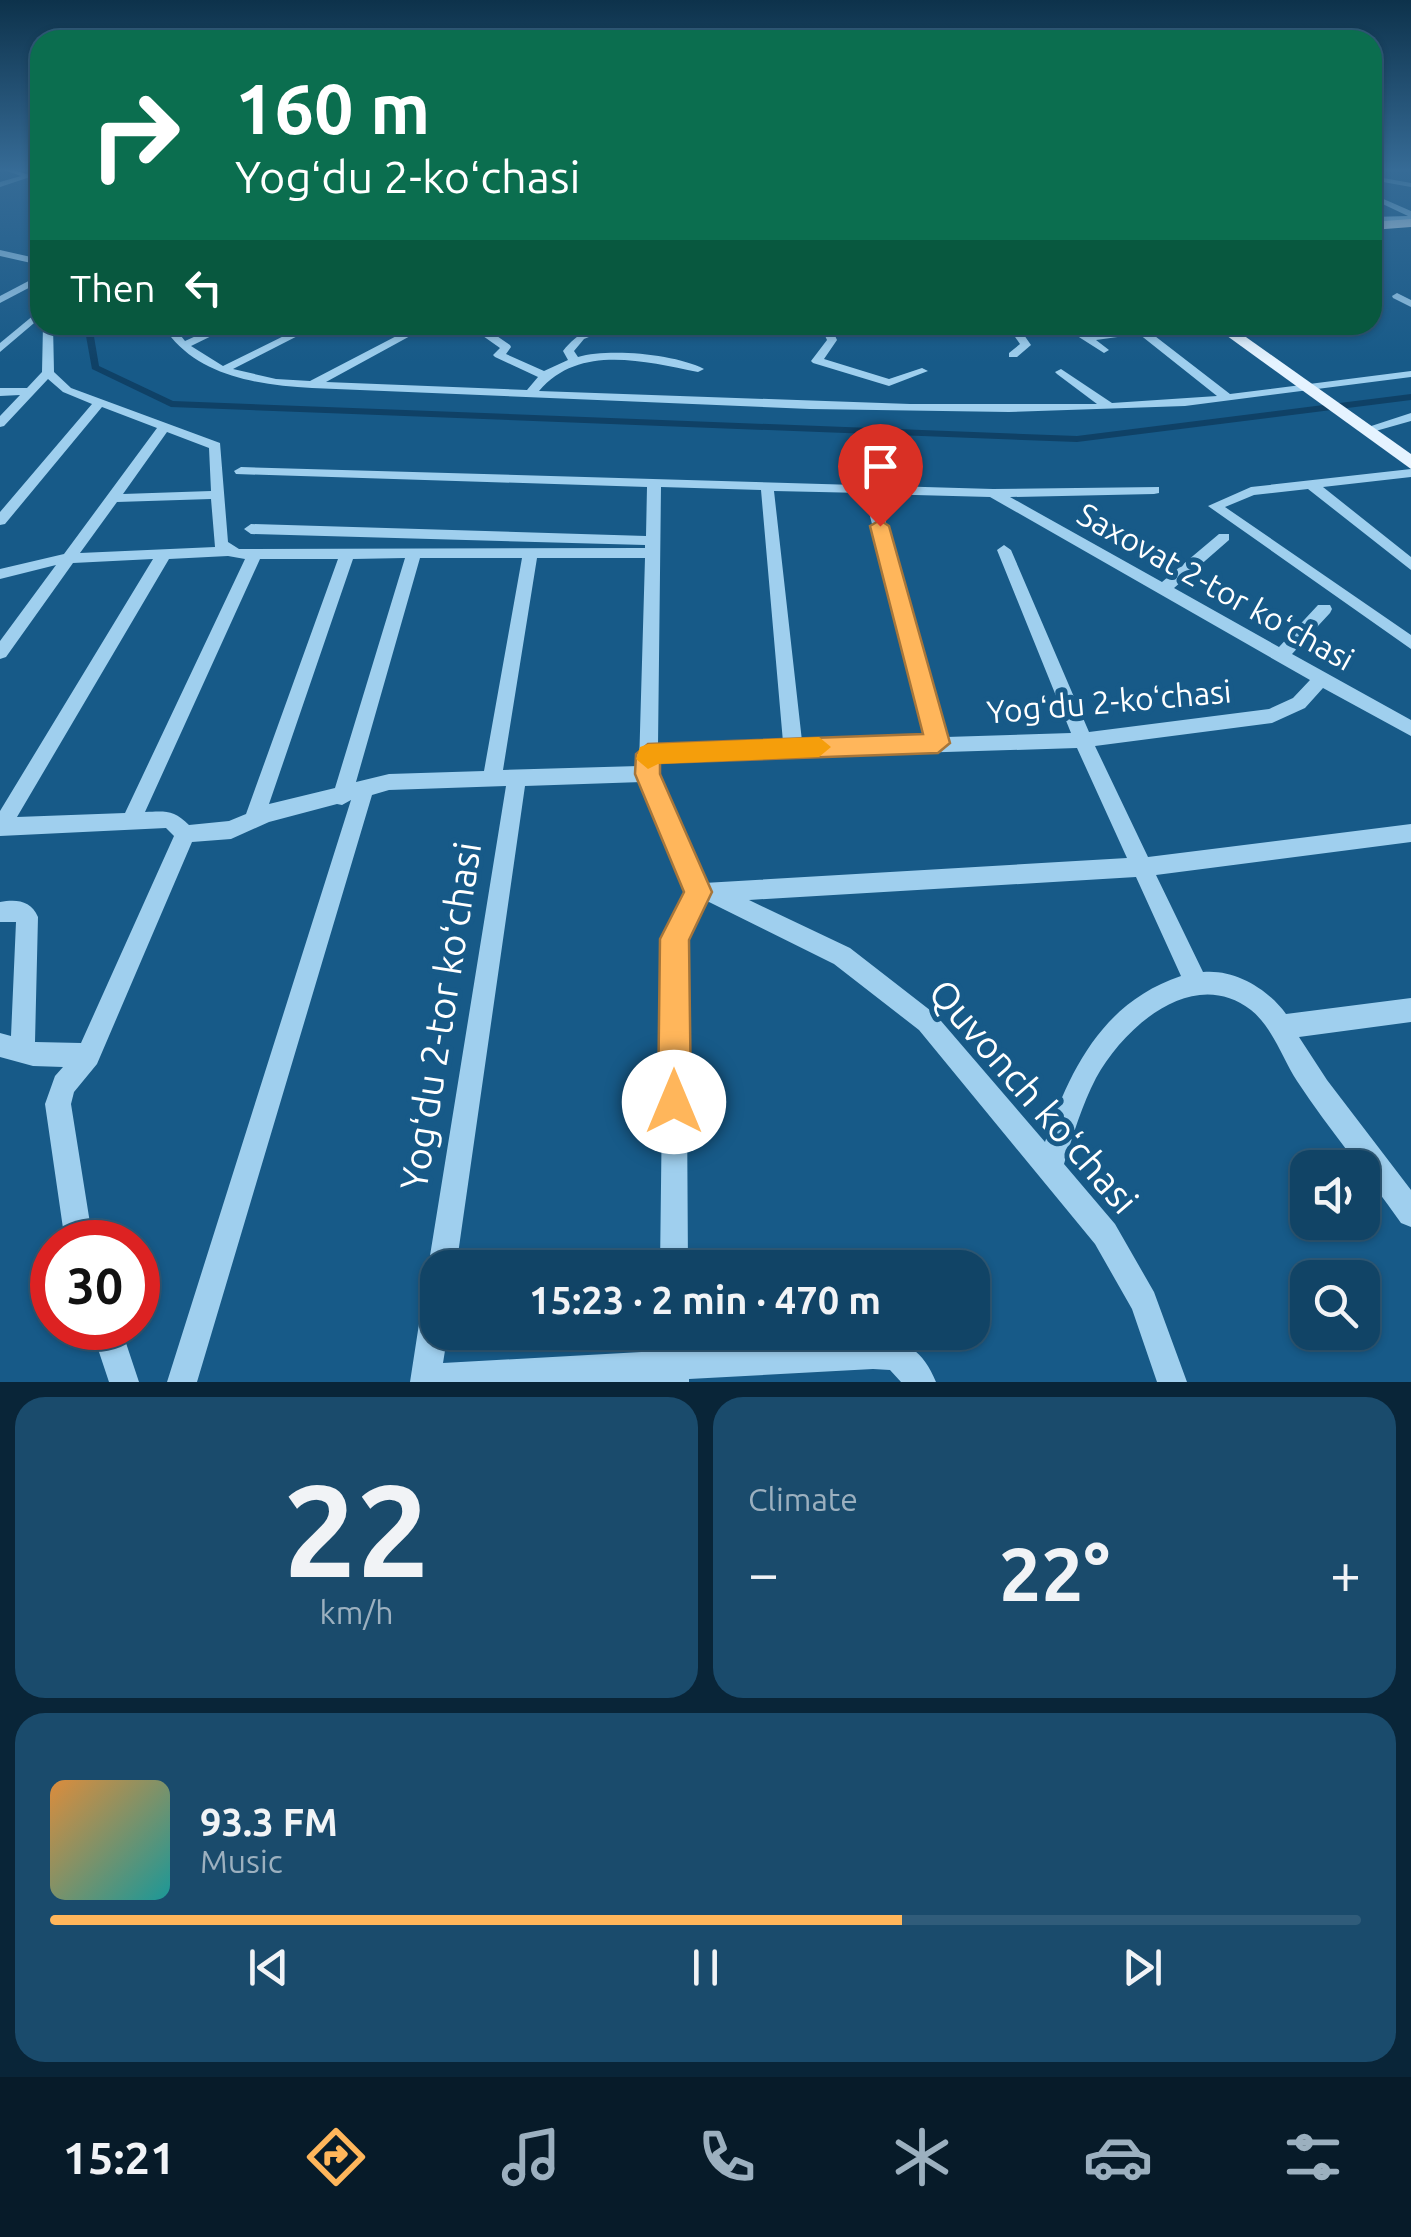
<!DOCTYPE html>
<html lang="en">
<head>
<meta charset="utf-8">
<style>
  :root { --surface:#146; --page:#1a4b6c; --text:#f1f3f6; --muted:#9cb0bf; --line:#305c7a; --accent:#ffb65b }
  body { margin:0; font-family:Ubuntu,sans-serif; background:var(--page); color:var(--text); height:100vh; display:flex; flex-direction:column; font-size:38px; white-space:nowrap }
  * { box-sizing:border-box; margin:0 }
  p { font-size:32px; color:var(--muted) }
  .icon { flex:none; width:55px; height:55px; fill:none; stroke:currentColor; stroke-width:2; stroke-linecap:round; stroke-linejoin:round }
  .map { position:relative; height:1382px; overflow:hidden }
  .sheet { display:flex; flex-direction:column; gap:15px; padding:15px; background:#092538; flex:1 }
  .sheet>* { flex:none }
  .hud { position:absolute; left:30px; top:30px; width:1352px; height:305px; border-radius:30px; box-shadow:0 2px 8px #0004,0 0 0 2px var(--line); background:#0b6e4f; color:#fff; overflow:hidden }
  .controls { position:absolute; left:1290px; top:1150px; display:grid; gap:20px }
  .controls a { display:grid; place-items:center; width:90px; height:90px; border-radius:20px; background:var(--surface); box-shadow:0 2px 8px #0004,0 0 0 2px var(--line); font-size:50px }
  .speed { position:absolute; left:30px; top:1220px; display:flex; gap:20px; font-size:50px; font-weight:700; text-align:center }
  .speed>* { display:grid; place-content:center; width:130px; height:130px; border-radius:50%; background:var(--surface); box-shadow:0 2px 8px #0004,0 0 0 2px var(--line); line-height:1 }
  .speed .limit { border:15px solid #d22; background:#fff; color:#111 }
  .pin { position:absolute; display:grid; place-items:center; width:85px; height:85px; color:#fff; margin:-102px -42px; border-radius:50% 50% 50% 0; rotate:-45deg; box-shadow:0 0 10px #0007 }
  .pin .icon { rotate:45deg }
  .me { position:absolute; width:110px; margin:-55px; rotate:0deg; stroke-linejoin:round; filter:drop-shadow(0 0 8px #0008) }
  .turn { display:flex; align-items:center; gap:35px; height:210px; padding:0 40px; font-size:45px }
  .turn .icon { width:130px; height:130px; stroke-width:2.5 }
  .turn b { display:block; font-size:70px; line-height:85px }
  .then { display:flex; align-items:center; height:95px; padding:0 40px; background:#0003; gap:20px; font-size:38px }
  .big { font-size:75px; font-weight:700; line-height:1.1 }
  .sheet .card { flex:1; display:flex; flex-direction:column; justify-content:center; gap:15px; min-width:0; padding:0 35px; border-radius:30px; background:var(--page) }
  .sheet .dial { align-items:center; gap:0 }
  .dial b { font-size:130px; line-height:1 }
  .song { display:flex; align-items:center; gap:30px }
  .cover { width:120px; height:120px; border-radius:15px; background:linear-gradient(135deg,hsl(30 70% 55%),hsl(180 70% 35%)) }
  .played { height:10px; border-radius:5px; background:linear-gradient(90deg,var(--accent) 65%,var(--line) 65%) }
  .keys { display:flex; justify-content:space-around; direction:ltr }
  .heat { display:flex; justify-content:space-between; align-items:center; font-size:55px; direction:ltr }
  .sheet .tiles { flex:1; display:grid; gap:15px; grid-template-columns:1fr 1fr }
  .card:last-child { grid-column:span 2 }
  .trip { position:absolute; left:420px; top:1250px; width:570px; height:100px; border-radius:30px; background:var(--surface); box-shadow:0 2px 8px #0004,0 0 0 2px var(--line); font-weight:700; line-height:100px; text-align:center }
  .tabs { display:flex; height:160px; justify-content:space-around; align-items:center; background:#071b29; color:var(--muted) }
  .tabs .icon { width:70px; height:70px }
  .tabs .on { color:var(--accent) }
  .tabs b { font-size:45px; color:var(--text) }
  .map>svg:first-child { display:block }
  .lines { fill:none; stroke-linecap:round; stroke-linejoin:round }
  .canal { fill:#0f4166; fill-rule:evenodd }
  .minor { fill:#9fcfee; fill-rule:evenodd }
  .major { fill:#e5f3ff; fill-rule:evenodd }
  .route { fill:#ffb65b; stroke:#a6763b; stroke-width:2.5 }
  .slow { fill:#f59e0b }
  .labels { text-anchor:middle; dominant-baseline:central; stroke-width:10; stroke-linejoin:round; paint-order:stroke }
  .street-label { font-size:32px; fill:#fff; stroke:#175a88 }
  .near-street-label { font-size:38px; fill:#fff; stroke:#175a88 }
</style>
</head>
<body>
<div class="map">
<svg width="1411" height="1382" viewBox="0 0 1411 1382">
  <rect width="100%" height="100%" fill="#175a88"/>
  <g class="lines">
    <polygon class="canal" points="84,325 92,325 99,366 173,401 1077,436 1411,394 1411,400 1077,442 171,407 92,369"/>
    <g class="minor">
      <polygon points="1,169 11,169 33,176 0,187 0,182 21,176"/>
      <polygon points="1372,176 1411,183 1411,187 1372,180"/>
      <polygon points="1372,194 1411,211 1411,221 1372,223 1372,217 1408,216 1372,199"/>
      <polygon points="0,250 40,259 40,265 0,256"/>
      <polygon points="40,275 40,282 0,303 0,296"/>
      <polygon points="1397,293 1411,300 1411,307 1393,298 1392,296"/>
      <polygon points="40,310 40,318 0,352 0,343"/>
      <path d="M43 325H53L54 372 71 388 220 443 228 542 239 549 645 548V545L251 534 244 529 251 524 646 536 647 487 236 474 234 471 241 467 993 489 1159 487V493L1154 494 1010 497 1162 582 1219 534H1229V540L1174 588 1279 647 1318 605H1330L1332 609 1330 613 1292 654 1411 720V736L1323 688 1305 708 1272 723 1095 746 1148 857 1411 824V842L1156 875 1203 972C1235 969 1268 989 1286 1014L1411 998V1022L1299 1037 1327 1080 1411 1190V1227L1401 1223C1367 1174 1330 1131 1297 1081 1282 1058 1273 1028 1251 1010 1193 965 1124 1027 1096 1078 1082 1105 1073 1135 1064 1164L1115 1224 1154 1292 1187 1382H1157L1132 1309 1095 1244 919 1030 834 964 709 902 704 903 686 940 688 1268H660L664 939 687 892 642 782 525 786 456 1268H438V1280L432 1278 428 1268 506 786 389 790 372 795 197 1382H167L351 800 342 805 337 804 269 822 231 839 192 842 97 1064 74 1092 71 1104 93 1242H65L45 1104 55 1076 63 1067 33 1066 0 1057V1033L11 1036 16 922H0V902C16 899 31 900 38 917L35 1042 81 1043 174 836 166 828 0 836V811L153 559 73 563 6 657 0 659V641L56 565 0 579V569L64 554 157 428 102 407 5 524 0 525V512L92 404 63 392 48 379 4 426 0 427V416L20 395 0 396V388H27L42 372ZM167 432 209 448 211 491 123 494ZM661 487 761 490 783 742 658 746ZM774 491 864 493 927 737 802 741ZM878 494 990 497 1310 680 1293 698 1269 709 1089 732 1011 550 1004 545 997 550 1071 733 946 737ZM211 499 215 547 80 553 117 502ZM228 556 245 559 125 813 17 817 169 559ZM405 558 335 788 269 804 353 559ZM420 558H522L484 771 389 774 356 782ZM537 558H645L639 766 503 770ZM260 559H338L246 814 229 821 189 825C174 810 166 811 145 812ZM1077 748 1127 858 704 883 658 774V761ZM1136 877 1181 976C1103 1002 1070 1069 1045 1142L935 1014 850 948 749 900Z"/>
      <path d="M173 325H183L181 336 185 341 220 325H234L191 346 223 366 306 325H319L233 369 276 379 310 381 408 330 413 333 412 335 326 382 527 390 538 377 495 357 493 355 500 348 483 336V332H491L510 345 511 347 506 354 544 371 568 360 563 351C578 332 594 325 618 325L584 339 574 351 578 357C609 348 675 354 704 369L698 372C643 361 579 344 539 391L910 404H1097L1057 374 1055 372 1061 369 1112 403 1217 396 1139 334 1096 340 1109 350 1104 353 1060 325H1072L1087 335 1132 329 1129 325 1144 327 1192 325 1151 333 1230 394 1411 371V377L1185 406 1009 412 810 409 312 388C260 385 204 377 171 337Z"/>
      <polygon points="820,325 830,325 837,340 824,359 889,379 922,368 928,371 889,386 813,363 811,361 827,340"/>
      <polygon points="956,325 969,325 953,335 945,335 945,331"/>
      <polygon points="1023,325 1034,325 1024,335 1031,345 1017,357 1009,357 1009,353 1020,344 1013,334"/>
      <polygon points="1411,413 1411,421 1365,434 1359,430"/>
      <polygon points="1411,469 1411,477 1323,487 1411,557 1411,570 1308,489 1254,495 1225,507 1411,635 1411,649 1208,506 1251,487"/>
      <path d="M438 1284V1332H448L443 1363 659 1351V1332H689V1349L873 1339C906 1340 923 1350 936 1382H901L890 1370 873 1369 689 1379V1382H410L423 1298 428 1288Z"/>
      <polygon points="91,1328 121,1328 139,1382 109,1382"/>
    </g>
    <g class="major">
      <polygon points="1411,219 1411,227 1372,230 1372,222"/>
      <polygon points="1212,325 1229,325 1411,454 1411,469"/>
    </g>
  </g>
  <linearGradient id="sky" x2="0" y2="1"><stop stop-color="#0d324b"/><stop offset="0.47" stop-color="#366b96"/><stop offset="1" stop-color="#366b96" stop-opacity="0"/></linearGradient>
  <rect width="1411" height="362" fill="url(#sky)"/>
  <polygon class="route" points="880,520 889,526 950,743 938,753 660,763 660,774 712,892 689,940 691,1102 686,1113 674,1118 663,1113 658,1102 660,939 684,892 635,774 636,754 648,744 923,734 870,526"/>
  <polygon class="slow" points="819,737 831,747 819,757 658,764 648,769 636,759 640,747 648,744"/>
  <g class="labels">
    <g class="street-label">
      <text transform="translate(1216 586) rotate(29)">Saxovat 2-tor koʻchasi</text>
      <text transform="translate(1109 701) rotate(-5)">Yogʻdu 2-koʻchasi</text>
    </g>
    <g class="near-street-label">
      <text transform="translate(440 1016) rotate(-81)">Yogʻdu 2-tor koʻchasi</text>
      <text transform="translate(1034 1096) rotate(49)">Quvonch koʻchasi</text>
    </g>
  </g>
</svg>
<div class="controls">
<a><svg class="icon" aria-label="sound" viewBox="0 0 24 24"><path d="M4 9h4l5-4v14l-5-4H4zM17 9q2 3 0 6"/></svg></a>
<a><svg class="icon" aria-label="search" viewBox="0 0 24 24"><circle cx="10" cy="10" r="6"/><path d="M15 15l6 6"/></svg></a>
</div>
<div class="speed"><div class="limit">30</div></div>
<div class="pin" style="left:880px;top:526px;background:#d93025"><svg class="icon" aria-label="arrive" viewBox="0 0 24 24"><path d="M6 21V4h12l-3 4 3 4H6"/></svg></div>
<svg class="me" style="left:674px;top:1102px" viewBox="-20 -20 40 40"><circle r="19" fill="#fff"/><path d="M0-13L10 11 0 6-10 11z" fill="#ffb65b"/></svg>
<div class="trip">15:23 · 2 min · 470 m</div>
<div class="hud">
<div class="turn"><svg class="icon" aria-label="right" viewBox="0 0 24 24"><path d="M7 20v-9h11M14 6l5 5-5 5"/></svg><div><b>160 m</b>Yogʻdu 2-koʻchasi</div></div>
<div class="then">Then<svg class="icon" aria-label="left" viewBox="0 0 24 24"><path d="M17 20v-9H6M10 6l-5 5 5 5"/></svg></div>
</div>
</div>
<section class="sheet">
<div class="tiles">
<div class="card dial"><b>22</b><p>km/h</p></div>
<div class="card"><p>Climate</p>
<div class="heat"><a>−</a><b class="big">22°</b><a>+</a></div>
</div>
<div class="card">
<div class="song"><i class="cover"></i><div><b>93.3 FM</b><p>Music</p></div></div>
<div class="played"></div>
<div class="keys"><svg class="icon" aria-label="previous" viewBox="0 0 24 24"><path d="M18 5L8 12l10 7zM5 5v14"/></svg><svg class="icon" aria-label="pause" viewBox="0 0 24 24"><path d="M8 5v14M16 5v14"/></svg><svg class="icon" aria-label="next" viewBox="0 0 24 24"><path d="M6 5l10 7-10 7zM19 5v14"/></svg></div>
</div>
</div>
</section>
<nav class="tabs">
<b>15:21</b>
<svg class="icon on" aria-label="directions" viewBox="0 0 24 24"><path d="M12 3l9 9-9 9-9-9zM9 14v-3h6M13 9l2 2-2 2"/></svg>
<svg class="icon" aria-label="music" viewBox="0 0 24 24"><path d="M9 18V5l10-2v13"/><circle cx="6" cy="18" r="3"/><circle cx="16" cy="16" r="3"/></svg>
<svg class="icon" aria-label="phone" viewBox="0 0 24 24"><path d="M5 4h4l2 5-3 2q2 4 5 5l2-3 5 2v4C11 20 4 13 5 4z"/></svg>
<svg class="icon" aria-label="climate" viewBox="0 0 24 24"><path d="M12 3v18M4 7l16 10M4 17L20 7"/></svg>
<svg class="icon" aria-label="car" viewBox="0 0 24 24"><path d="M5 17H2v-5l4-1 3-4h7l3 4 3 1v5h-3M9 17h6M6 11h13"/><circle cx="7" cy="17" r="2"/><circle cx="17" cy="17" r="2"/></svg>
<svg class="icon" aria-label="filters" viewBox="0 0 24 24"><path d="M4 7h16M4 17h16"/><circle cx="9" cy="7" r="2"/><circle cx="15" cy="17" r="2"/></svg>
</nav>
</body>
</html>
